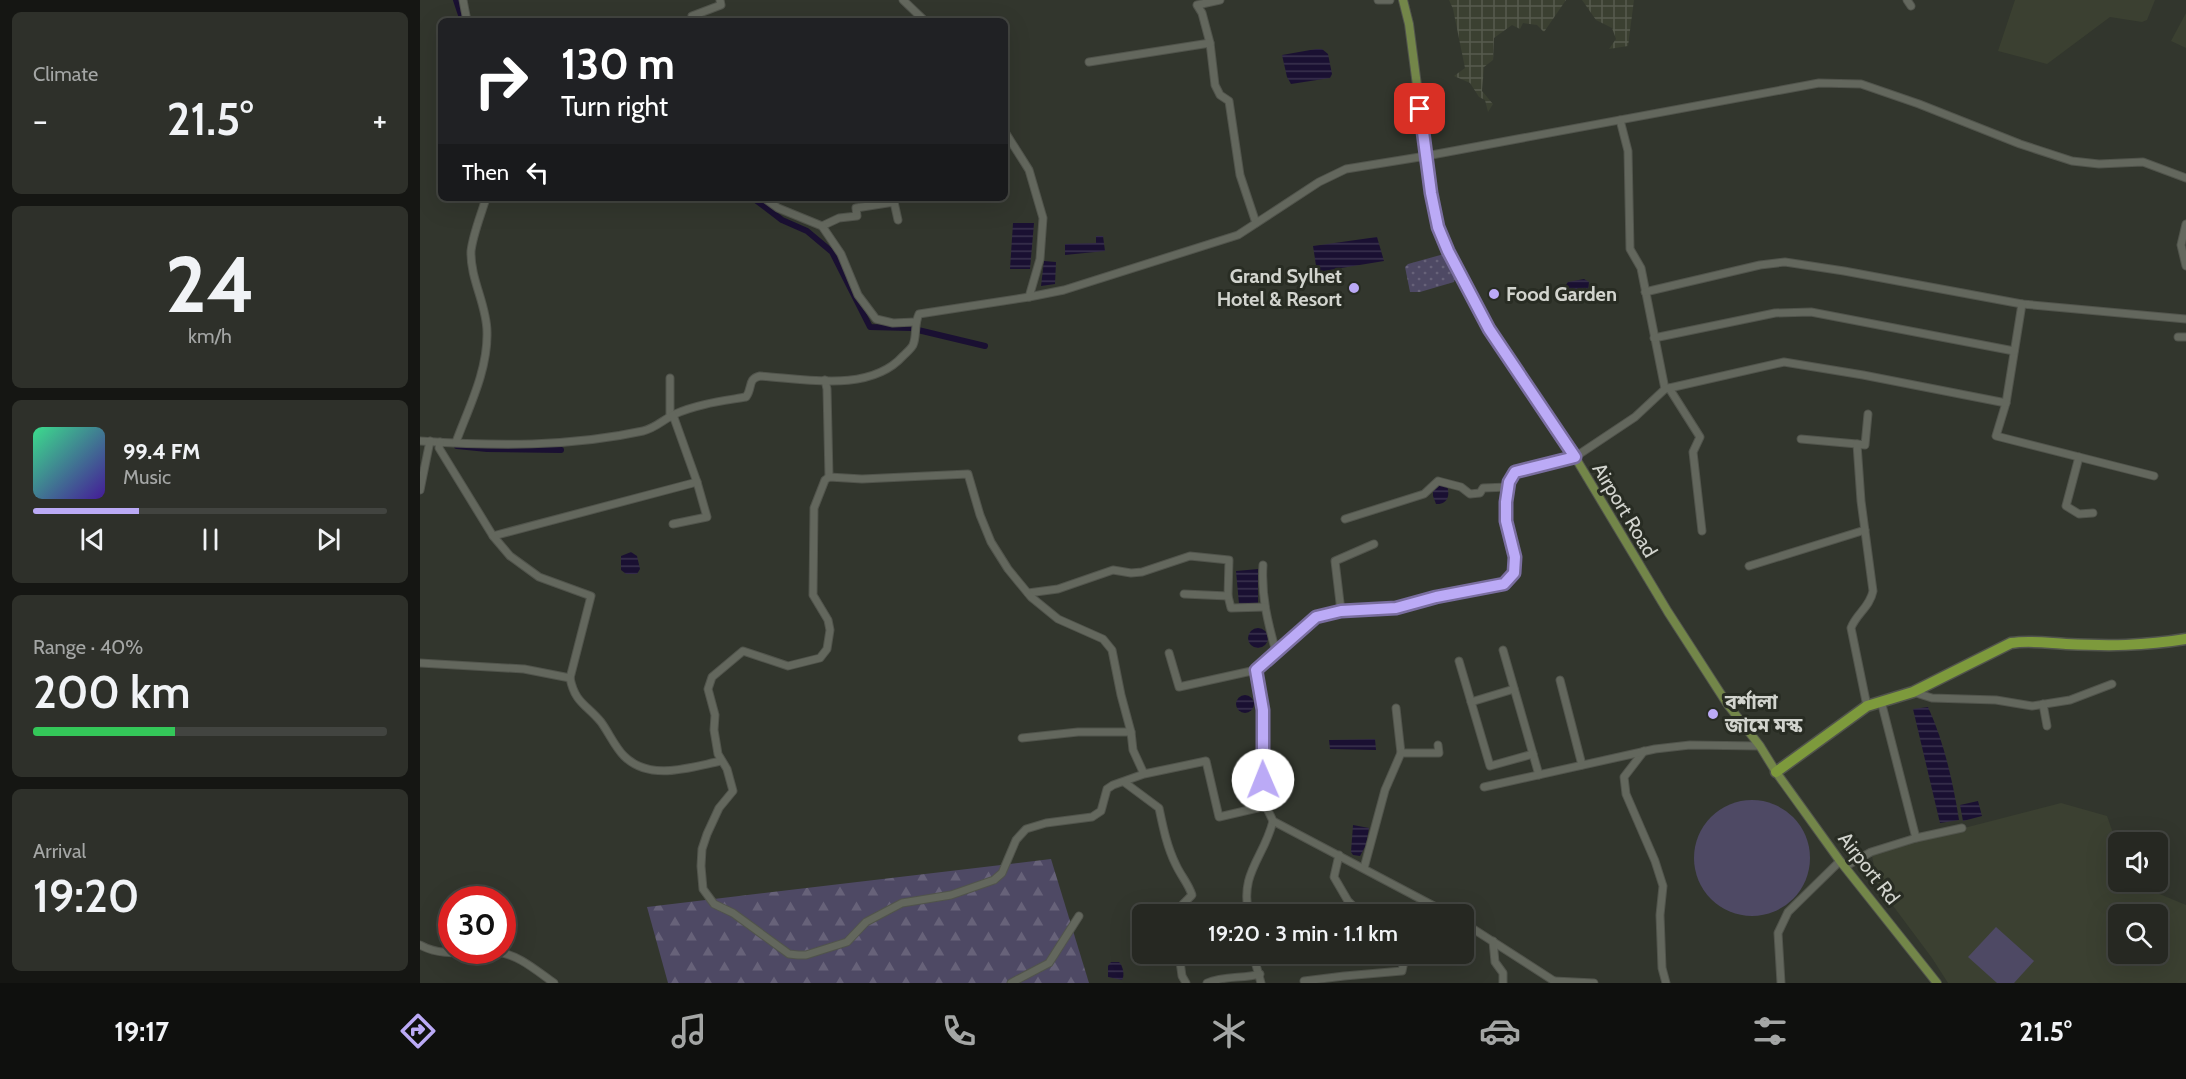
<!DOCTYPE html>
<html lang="en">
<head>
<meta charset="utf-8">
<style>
  :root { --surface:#262822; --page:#2e302a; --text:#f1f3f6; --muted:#a4a6a5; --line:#424440; --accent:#bbaaf6 }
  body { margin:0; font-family:Cabin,"Noto Sans Bengali",sans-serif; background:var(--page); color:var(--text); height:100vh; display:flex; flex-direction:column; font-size:22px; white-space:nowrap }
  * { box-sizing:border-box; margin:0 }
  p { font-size:20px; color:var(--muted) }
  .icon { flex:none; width:33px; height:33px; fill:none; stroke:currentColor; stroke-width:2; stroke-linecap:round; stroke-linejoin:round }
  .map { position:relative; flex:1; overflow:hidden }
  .details { display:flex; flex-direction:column; gap:12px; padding:12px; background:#151613; width:420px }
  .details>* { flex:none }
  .guide { position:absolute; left:18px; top:18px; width:570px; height:183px; border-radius:9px; box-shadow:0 6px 24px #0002,0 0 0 2px var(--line); background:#202124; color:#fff; overflow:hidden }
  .fabs { position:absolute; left:1688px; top:832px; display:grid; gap:12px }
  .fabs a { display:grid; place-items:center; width:60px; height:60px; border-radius:9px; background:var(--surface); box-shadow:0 6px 24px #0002,0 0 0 2px var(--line); font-size:30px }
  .speed { position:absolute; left:18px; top:886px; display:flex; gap:12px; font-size:30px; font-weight:700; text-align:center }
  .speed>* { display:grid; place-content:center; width:78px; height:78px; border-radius:50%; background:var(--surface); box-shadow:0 6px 24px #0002,0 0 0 2px var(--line); line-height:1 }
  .speed .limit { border:9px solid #d22; background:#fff; color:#111 }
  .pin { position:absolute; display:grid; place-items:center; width:51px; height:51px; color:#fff; margin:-26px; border-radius:12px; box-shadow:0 3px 9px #0006 }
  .me { position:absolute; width:66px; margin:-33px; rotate:359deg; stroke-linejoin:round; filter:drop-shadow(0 0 4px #0008) }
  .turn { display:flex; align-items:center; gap:21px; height:126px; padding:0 24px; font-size:27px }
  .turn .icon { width:78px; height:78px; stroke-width:2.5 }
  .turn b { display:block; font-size:42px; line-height:51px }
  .then { display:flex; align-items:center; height:57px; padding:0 24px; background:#0003; gap:12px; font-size:22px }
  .big { font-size:45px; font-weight:600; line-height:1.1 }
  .details .tile { flex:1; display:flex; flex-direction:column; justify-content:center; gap:9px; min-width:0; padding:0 21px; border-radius:9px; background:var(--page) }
  .details .dial { align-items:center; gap:0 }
  .dial b { font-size:78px; line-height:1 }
  .song { display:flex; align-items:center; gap:18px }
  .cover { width:72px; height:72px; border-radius:9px; background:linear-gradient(135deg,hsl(150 70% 55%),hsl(260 70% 35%)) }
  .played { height:6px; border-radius:3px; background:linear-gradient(90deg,var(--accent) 30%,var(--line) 30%) }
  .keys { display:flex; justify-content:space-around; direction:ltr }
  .heat { display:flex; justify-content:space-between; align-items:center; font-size:33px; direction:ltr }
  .charge { height:9px; border-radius:4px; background:linear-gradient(90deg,#34c759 40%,var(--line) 0) }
  .trip { position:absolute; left:712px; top:904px; width:342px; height:60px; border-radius:9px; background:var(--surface); box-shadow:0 6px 24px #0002,0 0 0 2px var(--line); font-weight:600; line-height:60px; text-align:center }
  .menu { display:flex; height:96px; justify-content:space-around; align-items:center; background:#0f100e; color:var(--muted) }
  .menu .icon { width:42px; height:42px }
  .menu .active { color:var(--accent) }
  .menu b { font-size:27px; color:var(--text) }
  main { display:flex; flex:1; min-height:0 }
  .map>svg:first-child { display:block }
  .built { fill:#3b4031; fill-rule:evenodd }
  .industrial { fill:url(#industrial-grid) }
  .grass { fill:url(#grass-dots) }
  .forest { fill:url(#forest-firs) }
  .garden { fill:#4e4964 }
  .water { fill:url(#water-rules) }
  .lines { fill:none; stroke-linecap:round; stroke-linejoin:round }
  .canal { stroke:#1a1032; stroke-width:6 }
  .minor-casing { stroke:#51544c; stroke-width:9 }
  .major-casing { stroke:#51544c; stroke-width:10 }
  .highway-casing { stroke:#51544c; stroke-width:13 }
  .minor { stroke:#63675d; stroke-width:7 }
  .major { stroke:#738649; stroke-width:8 }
  .highway { stroke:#7d9a3c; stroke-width:10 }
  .route-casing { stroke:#7a6ea0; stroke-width:15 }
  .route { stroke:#bbaaf6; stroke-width:10 }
  .poi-dot { fill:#bbaaf6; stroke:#282c23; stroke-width:2 }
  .labels { text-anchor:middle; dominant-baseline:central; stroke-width:6; stroke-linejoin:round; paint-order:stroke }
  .poi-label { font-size:20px; font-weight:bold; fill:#d2d4ce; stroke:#282c23; text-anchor:start }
  .street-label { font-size:20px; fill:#d2d4ce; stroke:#282c23 }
</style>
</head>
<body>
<main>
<section class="details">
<div class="tile"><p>Climate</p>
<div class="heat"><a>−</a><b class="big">21.5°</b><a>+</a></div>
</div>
<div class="tile dial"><b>24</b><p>km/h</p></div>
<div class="tile">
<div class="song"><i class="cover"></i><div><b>99.4 FM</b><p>Music</p></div></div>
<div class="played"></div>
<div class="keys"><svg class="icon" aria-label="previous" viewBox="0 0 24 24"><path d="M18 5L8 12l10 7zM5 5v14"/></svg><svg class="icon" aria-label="pause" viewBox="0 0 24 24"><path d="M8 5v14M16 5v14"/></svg><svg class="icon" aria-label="next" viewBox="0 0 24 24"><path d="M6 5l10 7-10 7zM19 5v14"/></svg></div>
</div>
<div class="tile"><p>Range · 40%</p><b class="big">200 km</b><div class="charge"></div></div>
<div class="tile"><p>Arrival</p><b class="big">19:20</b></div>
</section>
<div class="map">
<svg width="1766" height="983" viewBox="0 0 1766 983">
  <defs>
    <pattern id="industrial-grid" width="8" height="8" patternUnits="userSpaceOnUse" patternTransform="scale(1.5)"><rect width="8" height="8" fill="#3b4031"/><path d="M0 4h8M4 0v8" fill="none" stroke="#565b4e"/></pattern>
    <pattern id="grass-dots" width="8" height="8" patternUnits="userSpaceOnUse" patternTransform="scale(1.5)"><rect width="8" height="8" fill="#4e4964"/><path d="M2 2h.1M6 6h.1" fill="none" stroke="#676279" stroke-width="1.8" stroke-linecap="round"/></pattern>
    <pattern id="forest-firs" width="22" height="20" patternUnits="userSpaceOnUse" patternTransform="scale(1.5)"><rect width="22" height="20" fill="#4e4964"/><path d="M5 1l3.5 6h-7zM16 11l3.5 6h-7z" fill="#676279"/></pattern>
    <pattern id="water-rules" width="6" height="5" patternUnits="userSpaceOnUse" patternTransform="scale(1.5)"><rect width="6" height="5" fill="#1a1032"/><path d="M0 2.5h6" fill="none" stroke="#3a324e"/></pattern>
  </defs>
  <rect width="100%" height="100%" fill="#32362d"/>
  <g class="built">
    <polygon points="1595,0 1735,0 1727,20 1722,22 1690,17 1627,64 1578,51"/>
    <polygon points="1766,13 1766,48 1751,41"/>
    <path d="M1641 803 1687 816 1698 847V882H1722L1730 890 1766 905V983H1528L1512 958 1459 887 1451 852ZM1698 915H1737V954H1698Z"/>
  </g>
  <g class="industrial">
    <polygon points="1029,0 1146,0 1124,32 1117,25 1103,23 1100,29 1092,25 1074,38 1073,60 1064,67 1062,91 1073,104 1068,112 1065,100 1059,97 1050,83 1034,76 1045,68 1033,9"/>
    <polygon points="1162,0 1228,0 1214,0 1208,46 1189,49 1196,39 1192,28 1176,20"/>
  </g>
  <polygon class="grass" points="1024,254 1036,276 1034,282 1000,292 990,292 985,267 988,264"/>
  <polygon class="forest" points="631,859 669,983 248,983 227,907"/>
  <g class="garden">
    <circle cx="1332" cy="858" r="58"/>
    <polygon points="1576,927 1614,961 1594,983 1577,983 1548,957"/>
  </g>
  <g class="water">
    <polygon points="896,49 902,49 908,54 912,74 910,78 871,84 867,77 862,55"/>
    <polygon points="593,223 614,223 610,269 590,269"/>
    <polygon points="676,236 683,236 685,251 645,255 645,244 676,243"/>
    <polygon points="957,237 964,261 897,272 893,246"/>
    <polygon points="624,261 636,262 635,284 621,286"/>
    <polygon points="1164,279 1169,282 1168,292 1148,294 1146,293 1145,286 1148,282"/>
    <path d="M1019 483 1026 484C1031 494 1028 505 1016 504L1013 496V488Z"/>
    <polygon points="211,552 217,556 220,569 217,574 206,574 201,570 201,556"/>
    <polygon points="838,569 838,604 819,604 816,571"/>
    <circle cx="838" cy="638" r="10"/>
    <circle cx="825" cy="704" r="9"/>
    <path d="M1508 707C1524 742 1533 782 1539 820L1520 823 1493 709Z"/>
    <polygon points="955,739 956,750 910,749 909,740"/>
    <polygon points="1558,801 1562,816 1543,821 1540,805"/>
    <polygon points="933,825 949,828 946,845 940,856 933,855 931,852"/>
    <path d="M691 962H699C703 966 705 975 702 980L688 977V966Z"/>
  </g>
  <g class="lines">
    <g class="canal">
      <polyline points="36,0 43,21"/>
      <polyline points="333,198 362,220 387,231 412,252 450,327 491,328"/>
      <polyline points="498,330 565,346"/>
      <polyline points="37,446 67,449 141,450"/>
    </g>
    <g class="minor-casing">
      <g id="minor">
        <polyline points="43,0 47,21"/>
        <polyline points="483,0 505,21"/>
        <polyline points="800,0 777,5 782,13 790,43 795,85 800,95 809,101 820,175 836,223"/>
        <polyline points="958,0 970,0"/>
        <polyline points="1487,0 1491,6"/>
        <polyline points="273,21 272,16 301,5 300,0"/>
        <polyline points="669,62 790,43"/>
        <polyline points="1200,120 1208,151 1210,249 1221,268 1245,389"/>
        <polyline points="585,132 609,170 623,218 620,259 609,297"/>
        <polyline points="344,198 358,208 402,226 419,218 437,216 436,208 474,202 478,220"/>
        <polyline points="1766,224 1761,245 1766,266"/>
        <polyline points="402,226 421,254 438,295 456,319 473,323 495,322"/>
        <polyline points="1225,292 1340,265 1365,262 1424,271 1602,304 1766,319"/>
        <polyline points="1602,304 1586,403 1576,436 1734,476"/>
        <polyline points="1758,337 1766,337"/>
        <polyline points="1234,338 1355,313 1391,312 1594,351"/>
        <polyline points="250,378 250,417"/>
        <polyline points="405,380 407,389 409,477"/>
        <polyline points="1249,388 1280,437 1273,452 1282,531"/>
        <polyline points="1381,439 1437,444"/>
        <path d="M0 441C75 446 150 447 223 431 236 428 244 419 255 414 277 404 303 401 326 397 333 388 327 379 340 376 385 379 450 393 483 356 486 353 491 349 493 345 497 336 494 324 499 314L609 297 644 290 818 235 899 182 926 169 1006 156 1399 83 1441 84 1499 104 1600 144 1652 161 1679 164 1723 162 1766 178"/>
        <polyline points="20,442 19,448 73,536 277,482"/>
        <path d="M36 442C49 407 68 370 67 332 67 305 50 279 51 251 53 234 61 215 66 198"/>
        <polyline points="1659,457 1646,506 1659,514 1673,513"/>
        <polyline points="0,490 10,441"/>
        <polyline points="925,519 1004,494 1018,481 1041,487 1050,494 1060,493 1063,488 1088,487"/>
        <polyline points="253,524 287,517 277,482 253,415"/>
        <polyline points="73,536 90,556 119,577 171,596 150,678"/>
        <path d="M843 565C841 596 848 623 856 652"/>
        <polyline points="1329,566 1445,530"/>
        <polyline points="608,593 638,589 693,570 711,573 722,572 770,556 809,560 808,596 811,608 845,607"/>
        <polyline points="764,594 808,596"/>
        <polyline points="921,611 915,561 954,544"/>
        <polyline points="1083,650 1119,775"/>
        <polyline points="749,653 759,687 836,670"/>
        <polyline points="1039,661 1070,766 1113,754"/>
        <path d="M0 663 104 669 150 678C155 703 166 704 181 722 189 733 195 747 204 756 230 782 271 767 301 761"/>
        <polyline points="1140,680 1162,765"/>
        <polyline points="1493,692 1512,698 1576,700 1612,706 1650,700 1692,684"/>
        <polyline points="1461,701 1496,838"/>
        <polyline points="1051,702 1094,689"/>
        <polyline points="1623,704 1627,726"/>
        <path d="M1447 706 1431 628C1436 614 1450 607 1453 591L1441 501 1437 444 1445 445 1448 414"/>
        <polyline points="976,708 981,753"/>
        <polyline points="602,738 658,732 711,732"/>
        <polyline points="1224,751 1204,777 1206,794 1235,861 1243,886 1240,915 1242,968 1246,983"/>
        <polyline points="724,774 693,785 687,789 681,811 672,817 626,823 606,829 596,840 582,873 574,880 531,895 482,903 446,922 427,942 386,955 378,955 369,954 313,913 294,904 283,889 281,866 282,849 287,834 299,808 313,791 307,769 298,754 294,730 295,715 288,689 292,677 323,651 368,666 400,658 407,649 410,630 408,620 393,595 394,508 405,480 409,477 442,479 548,474 560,515 571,542 588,569 611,597 638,619 683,639 692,650 701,695 711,732 713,750 724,774 786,761 799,817 846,806"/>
        <path d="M704 782 739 808C743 827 747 847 756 865 761 876 768 883 772 895L763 904 759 915"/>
        <polyline points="1064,787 1235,749 1270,745 1340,746"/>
        <polyline points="919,855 914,877 928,901 942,915"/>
        <polyline points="1426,866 1451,852 1496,838 1542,828"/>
        <polyline points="944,868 965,790 981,753 1019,753 1018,745"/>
        <path d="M829 915C819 873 844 858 853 821"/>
        <polyline points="1031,915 853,821 843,800 843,710 836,670 896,617 921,611 976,608 1016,597 1084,584 1094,573 1095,557 1086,521 1086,502 1089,482 1095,472 1155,457 1215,417 1245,389 1364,362 1443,375 1586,403"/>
        <polyline points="1044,923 1134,981 1134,983"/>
        <polyline points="1073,941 1075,962 1083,973 1083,983"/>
        <path d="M0 945C26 959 50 949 77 952 98 954 118 972 134 983"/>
        <polyline points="759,954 762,976 766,983"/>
        <polyline points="833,954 841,983"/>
        <polyline points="1134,981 1174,983"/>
        <polyline points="591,983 629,963 659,916"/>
        <path d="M787 983C804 975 823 979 840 974"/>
        <polyline points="885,983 884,981 924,976 982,971 984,961 981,954"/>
        <polyline points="1361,983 1358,933 1368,912 1420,861"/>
      </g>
    </g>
    <g class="major-casing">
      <polyline id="major" points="983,0 989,24 1011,193 1018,227 1027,251 1056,307 1095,371 1155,457 1248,612 1308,705 1340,746 1356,772 1420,861 1517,983"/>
    </g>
    <g class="highway-casing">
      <path id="highway" d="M1356 772 1447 706 1493 692 1591 643C1610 640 1628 643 1646 644 1688 646 1724 646 1766 639"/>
    </g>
    <use href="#minor" class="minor"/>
    <use href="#major" class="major"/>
    <use href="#highway" class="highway"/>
  </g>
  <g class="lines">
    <g class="route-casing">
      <polyline id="route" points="843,780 843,710 836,670 896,617 921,611 976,608 1016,597 1084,584 1094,573 1095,557 1086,521 1086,502 1089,482 1095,472 1155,457 1069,329 1028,251 1018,227 1011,193 1000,109"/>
    </g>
    <use href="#route" class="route"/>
  </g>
  <g class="poi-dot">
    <circle cx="934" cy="288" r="6"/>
    <circle cx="1074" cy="294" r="6"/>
    <circle cx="1293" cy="714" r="6"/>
  </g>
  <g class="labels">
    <g class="poi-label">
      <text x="922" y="276" text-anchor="end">Grand Sylhet<tspan x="922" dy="23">Hotel &amp; Resort</tspan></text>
      <text x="1086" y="294">Food Garden</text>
      <text x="1305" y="702">বর্শালা<tspan x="1305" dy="23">জামে মস্ক</tspan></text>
    </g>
    <g class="street-label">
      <text transform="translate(1205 510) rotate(59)">Airport Road</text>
      <text transform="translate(1449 868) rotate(52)">Airport Rd</text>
    </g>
  </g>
</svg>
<div class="fabs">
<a><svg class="icon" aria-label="sound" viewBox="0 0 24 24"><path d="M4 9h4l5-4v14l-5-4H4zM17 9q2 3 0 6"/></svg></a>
<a><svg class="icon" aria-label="search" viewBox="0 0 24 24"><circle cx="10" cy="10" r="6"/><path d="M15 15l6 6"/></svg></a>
</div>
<div class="speed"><div class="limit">30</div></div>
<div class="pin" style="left:1000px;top:109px;background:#d93025"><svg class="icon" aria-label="arrive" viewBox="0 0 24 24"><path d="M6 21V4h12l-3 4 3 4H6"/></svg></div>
<svg class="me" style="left:843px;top:780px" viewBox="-20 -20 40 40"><circle r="19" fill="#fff"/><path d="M0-13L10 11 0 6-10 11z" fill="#bbaaf6"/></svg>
<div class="trip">19:20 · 3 min · 1.1 km</div>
<div class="guide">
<div class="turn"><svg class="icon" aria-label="right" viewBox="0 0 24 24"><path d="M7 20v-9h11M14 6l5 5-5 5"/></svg><div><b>130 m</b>Turn right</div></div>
<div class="then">Then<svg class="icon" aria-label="left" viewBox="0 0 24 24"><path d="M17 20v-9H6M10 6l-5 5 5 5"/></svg></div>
</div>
</div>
</main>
<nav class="menu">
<b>19:17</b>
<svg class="icon active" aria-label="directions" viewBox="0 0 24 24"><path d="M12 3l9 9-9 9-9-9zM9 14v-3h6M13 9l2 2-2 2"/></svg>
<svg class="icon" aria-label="music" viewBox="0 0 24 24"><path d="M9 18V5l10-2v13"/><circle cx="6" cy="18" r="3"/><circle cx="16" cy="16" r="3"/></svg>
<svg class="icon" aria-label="phone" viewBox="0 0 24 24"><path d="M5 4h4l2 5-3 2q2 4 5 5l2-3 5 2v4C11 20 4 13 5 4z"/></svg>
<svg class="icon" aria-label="climate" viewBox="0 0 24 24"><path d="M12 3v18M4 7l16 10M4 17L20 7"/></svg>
<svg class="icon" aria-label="car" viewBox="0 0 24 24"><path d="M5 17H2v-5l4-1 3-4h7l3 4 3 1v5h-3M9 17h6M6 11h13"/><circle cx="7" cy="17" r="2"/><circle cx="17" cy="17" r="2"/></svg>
<svg class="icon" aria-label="filters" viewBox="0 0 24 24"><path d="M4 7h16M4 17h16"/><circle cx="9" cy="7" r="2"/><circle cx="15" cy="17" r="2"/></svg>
<b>21.5°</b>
</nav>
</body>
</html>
